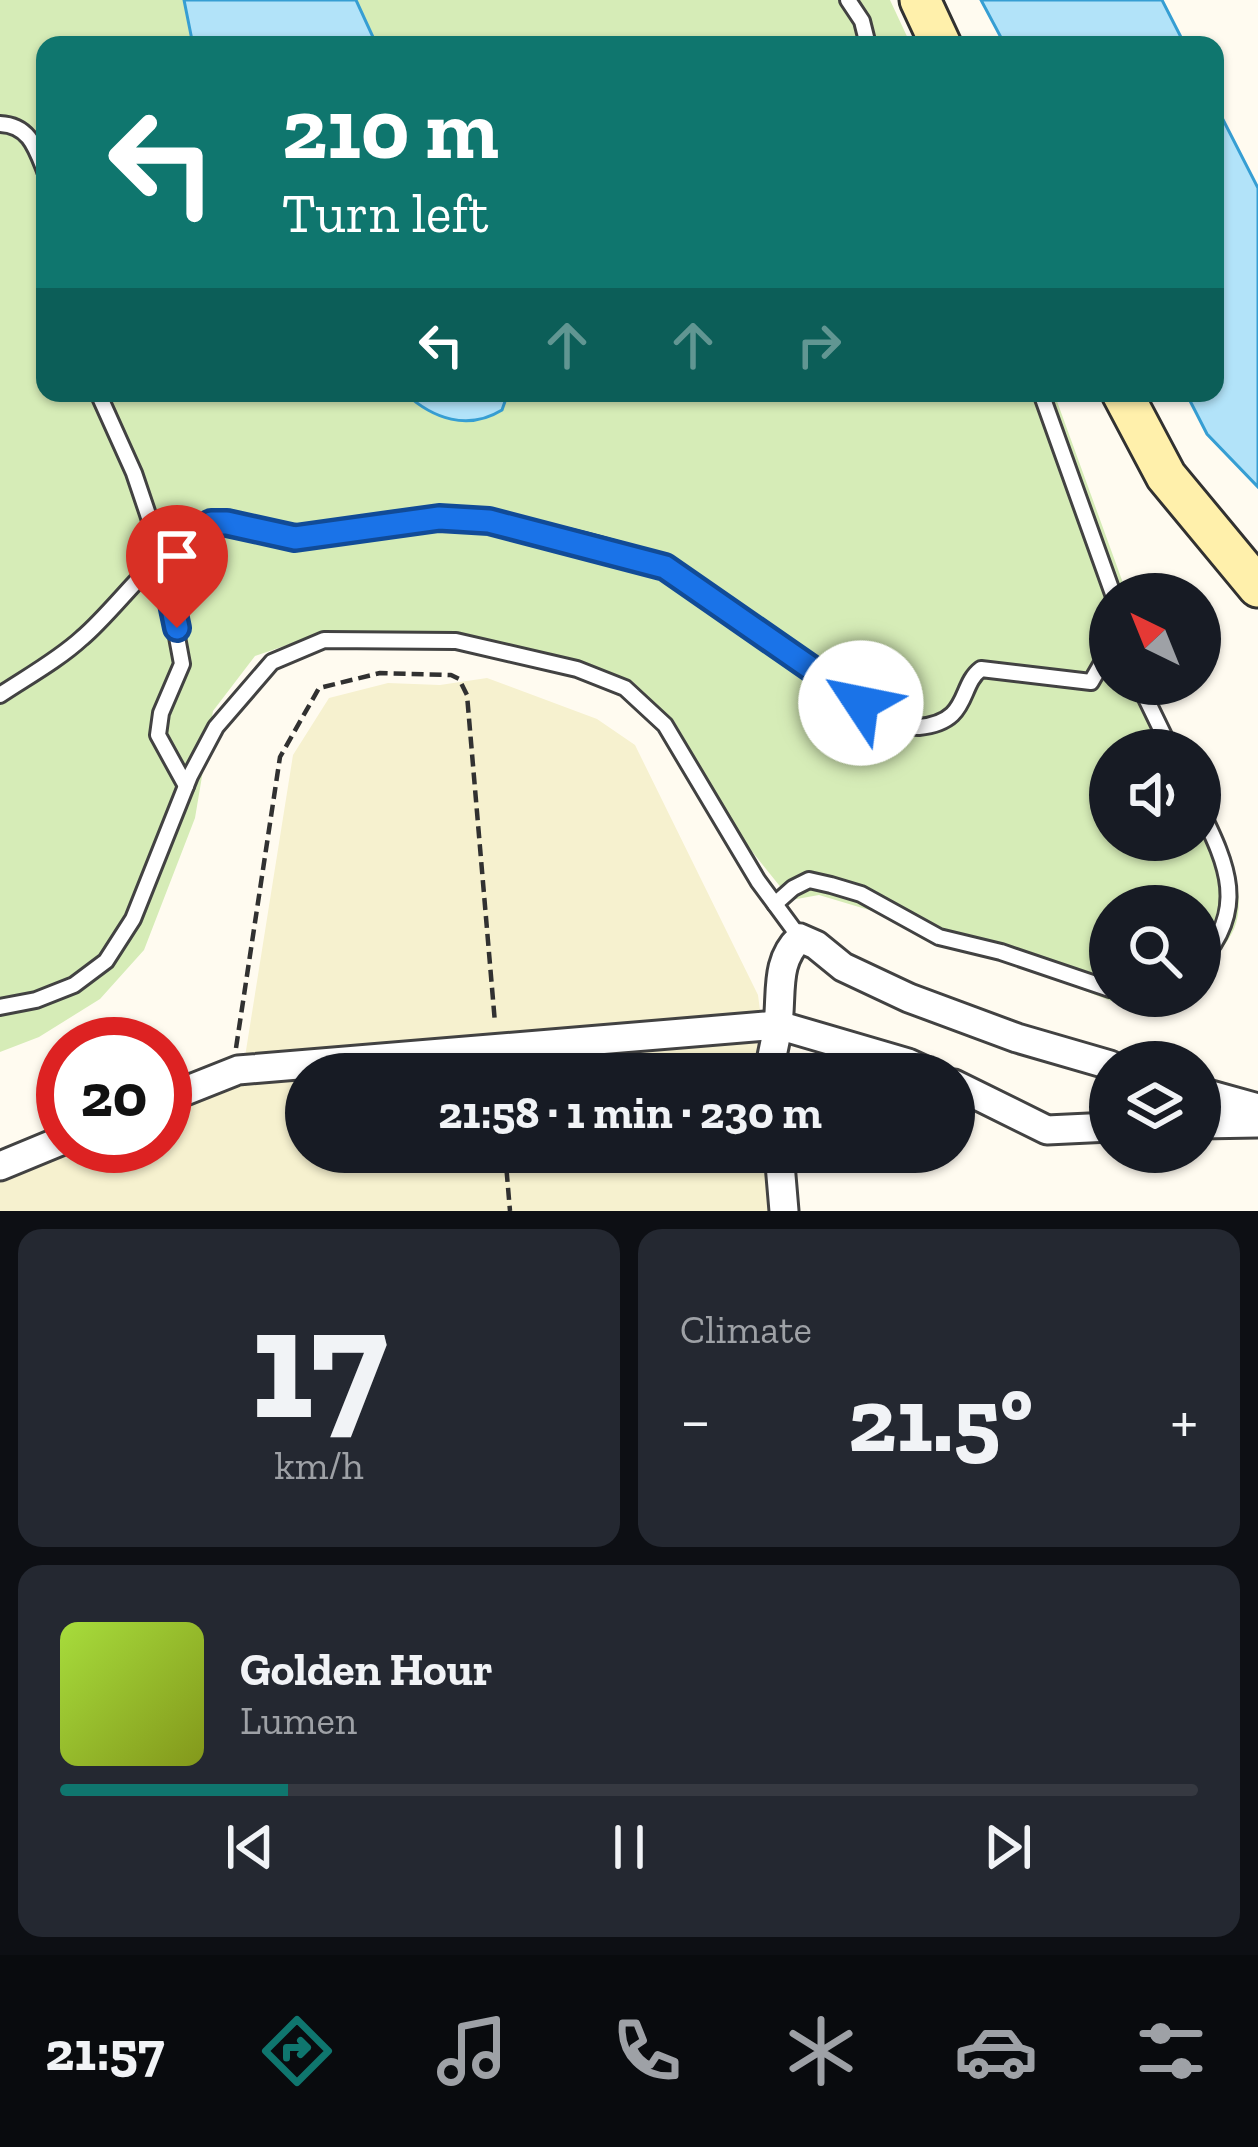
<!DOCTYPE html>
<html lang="en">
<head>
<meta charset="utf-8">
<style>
  :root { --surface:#171b24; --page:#242831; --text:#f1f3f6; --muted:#9ea1a6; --line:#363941; --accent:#0f766e }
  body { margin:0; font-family:"Zilla Slab",serif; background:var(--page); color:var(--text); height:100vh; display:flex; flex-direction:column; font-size:45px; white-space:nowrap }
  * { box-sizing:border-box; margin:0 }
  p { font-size:39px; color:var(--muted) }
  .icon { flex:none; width:66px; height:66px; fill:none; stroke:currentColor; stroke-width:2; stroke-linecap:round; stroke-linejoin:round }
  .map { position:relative; height:1211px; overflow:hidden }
  .details { display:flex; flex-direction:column; gap:18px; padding:18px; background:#0d0f14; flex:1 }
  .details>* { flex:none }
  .hud { position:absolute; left:36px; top:36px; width:1188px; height:366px; border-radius:24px; box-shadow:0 3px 9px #0004; background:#0f766e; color:#fff; overflow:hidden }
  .needle { width:78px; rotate:317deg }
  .buttons { position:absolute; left:1089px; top:573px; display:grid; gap:24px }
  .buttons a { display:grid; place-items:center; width:132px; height:132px; border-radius:50%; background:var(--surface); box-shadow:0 3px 9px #0004; font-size:60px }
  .speed { position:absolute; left:36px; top:1017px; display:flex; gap:24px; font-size:60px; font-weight:700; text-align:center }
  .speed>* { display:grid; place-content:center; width:156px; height:156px; border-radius:50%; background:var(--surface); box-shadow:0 3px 9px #0004; line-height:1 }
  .speed .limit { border:18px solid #d22; background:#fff; color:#111 }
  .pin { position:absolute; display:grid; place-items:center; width:102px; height:102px; color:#fff; margin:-123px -51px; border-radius:50% 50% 50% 0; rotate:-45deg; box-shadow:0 0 12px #0007 }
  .pin .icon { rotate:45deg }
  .me { position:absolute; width:132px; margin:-66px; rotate:304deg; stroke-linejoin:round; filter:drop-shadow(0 0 9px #0008) }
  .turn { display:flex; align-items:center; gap:42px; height:252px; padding:0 48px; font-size:54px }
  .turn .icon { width:156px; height:156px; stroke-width:2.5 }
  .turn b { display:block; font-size:84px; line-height:102px }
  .lanes { display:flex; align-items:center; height:114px; padding:0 48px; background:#0003; justify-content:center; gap:60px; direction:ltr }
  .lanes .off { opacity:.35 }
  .big { font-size:90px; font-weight:800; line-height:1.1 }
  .details .card { flex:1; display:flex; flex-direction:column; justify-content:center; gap:18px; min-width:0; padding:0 42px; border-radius:24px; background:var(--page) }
  .details .dial { align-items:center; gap:0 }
  .dial b { font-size:156px; line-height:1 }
  .song { display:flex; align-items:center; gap:36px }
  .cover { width:144px; height:144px; border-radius:18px; background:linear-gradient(135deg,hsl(80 70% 55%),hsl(70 70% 35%)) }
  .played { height:12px; border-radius:6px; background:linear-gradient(90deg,var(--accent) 20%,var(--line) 20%) }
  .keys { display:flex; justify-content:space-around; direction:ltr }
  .heat { display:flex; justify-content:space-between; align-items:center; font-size:66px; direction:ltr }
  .details .tiles { flex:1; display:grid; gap:18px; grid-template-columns:1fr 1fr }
  .card:last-child { grid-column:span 2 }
  .trip { position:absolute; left:285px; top:1053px; width:690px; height:120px; border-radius:60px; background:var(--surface); box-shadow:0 3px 9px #0004; font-weight:800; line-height:120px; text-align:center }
  .dock { display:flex; height:192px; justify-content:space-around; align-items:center; background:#090b0e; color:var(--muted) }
  .dock .icon { width:84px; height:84px }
  .dock .active { color:var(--accent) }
  .dock b { font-size:54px; color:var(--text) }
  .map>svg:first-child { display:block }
  .farmland { fill:#f6f1cf }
  .green { fill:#d6ecb7 }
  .water { fill:#b2e3f9; stroke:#369ed3; stroke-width:3 }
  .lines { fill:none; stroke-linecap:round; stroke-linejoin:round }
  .lane-casing { stroke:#424242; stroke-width:20 }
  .street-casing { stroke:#424242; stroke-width:33 }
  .secondary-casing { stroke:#313131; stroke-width:45 }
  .path { stroke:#313131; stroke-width:4.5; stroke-dasharray:12 6; stroke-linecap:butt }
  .lane { stroke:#fff; stroke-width:14 }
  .street { stroke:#fff; stroke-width:27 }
  .secondary { stroke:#fff0ab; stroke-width:39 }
  .route-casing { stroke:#114b97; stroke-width:30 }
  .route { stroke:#1a73e8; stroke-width:21 }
</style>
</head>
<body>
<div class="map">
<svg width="1258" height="1211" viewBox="0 0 1258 1211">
  <rect width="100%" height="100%" fill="#fffbf0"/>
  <polygon class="farmland" points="487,678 597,719 635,745 758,995 761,1018 756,1074 306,1074 306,1152 770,1152 774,1211 0,1211 0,1182 87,1146 165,1146 165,1113 241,1082 293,755 329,698 388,683 440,685"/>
  <path class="green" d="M0 0H890L911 45H45V393H1054L1127 594H1110V684H1150L1154 702 1178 750H1110V840H1200V793C1219 830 1251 886 1234 929 1227 945 1210 962 1200 976V906H1110V996H1164L1152 1002 1111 1001 1006 960 924 940 879 913 819 895 791 900 746 844 674 721 632 681 589 664 453 632 328 631 255 656 213 711 195 818 144 950 100 999 39 1037 0 1052Z"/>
  <g class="water">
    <polygon points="184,0 356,0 373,37 370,45 193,45"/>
    <polygon points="981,0 1162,0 1185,45 1005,45"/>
    <polygon points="1215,104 1258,188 1258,487 1207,434 1186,393 1215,393"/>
    <path d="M405 393H508L502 410C468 431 433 419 405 393Z"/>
  </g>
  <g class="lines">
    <g class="lane-casing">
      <g id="lane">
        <polyline points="848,0 862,21 868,45"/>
        <path d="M0 124C29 125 36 148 45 171"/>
        <polyline points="98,393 134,473 162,556 182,664 161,713 158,735 186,786"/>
        <polyline points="1041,393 1113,594"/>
        <polyline points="1139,684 1171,750"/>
        <path d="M0 695C27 677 58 660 82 638 118 608 166 536 211 523 235 516 266 536 291 537 338 540 388 522 436 519 483 515 624 546 666 568 716 594 874 731 919 727 971 722 958 686 981 669L1091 682 1110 649"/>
        <path d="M1200 809C1228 866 1247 909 1200 962"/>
        <polyline points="775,904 793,888 809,880 831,885 861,894 939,937 1001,952 1110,989"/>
        <polyline points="0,1007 36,1000 74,985 106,961 133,919 190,776 216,727 272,662 324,640 456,641 577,669 625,688 665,725 758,881 800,938"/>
      </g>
    </g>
    <g class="street-casing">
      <g id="street">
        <path d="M769 1074C771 1057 776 1041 778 1024 782 992 775 961 800 938L816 945 843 967 909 998 1017 1038 1110 1065"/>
        <polyline points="954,1084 1047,1130 1110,1127"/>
        <polyline points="1200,1092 1258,1108"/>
        <polyline points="165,1099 238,1070 778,1025 908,1063 932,1074"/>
        <polyline points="1200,1124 1258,1123"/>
        <polyline points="779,1152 784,1211"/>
        <polyline points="0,1166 63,1140"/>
      </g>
    </g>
    <g class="secondary-casing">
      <g id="secondary">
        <polyline points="920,0 941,45"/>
        <polyline points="1122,393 1166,476 1258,587"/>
      </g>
    </g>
    <g class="path">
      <polyline points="236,1048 280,757 319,688 380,673 451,675 459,679 467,695 495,1023"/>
      <polyline points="505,1152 510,1211"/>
    </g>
    <use href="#lane" class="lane"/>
    <use href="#street" class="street"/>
    <use href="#secondary" class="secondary"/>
  </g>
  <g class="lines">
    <g class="route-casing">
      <polyline id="route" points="177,628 162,556 211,523 227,523 295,538 439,518 489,521 665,567 861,703"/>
    </g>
    <use href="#route" class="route"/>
  </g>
</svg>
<div class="buttons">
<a><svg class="needle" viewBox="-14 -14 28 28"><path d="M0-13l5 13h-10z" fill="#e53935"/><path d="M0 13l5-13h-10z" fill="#9ea1a6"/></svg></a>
<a><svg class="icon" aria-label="sound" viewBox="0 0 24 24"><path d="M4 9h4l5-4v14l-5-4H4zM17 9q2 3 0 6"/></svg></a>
<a><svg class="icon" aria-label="search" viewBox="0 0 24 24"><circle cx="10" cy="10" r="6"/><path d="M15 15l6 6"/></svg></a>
<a><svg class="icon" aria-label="layers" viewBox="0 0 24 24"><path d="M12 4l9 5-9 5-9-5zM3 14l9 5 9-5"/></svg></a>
</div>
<div class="speed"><div class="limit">20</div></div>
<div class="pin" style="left:177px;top:628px;background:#d93025"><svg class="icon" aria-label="arrive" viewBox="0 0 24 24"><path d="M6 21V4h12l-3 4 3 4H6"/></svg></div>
<svg class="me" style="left:861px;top:703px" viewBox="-20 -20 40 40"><circle r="19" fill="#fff"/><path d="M0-13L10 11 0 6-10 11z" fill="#1a73e8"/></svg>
<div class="trip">21:58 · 1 min · 230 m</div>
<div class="hud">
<div class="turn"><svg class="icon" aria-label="left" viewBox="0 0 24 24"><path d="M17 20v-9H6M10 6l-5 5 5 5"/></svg><div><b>210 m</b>Turn left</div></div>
<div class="lanes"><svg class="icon" aria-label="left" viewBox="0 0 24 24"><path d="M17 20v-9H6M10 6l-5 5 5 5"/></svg><svg class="icon off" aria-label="ahead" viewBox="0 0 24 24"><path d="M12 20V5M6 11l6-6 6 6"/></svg><svg class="icon off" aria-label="ahead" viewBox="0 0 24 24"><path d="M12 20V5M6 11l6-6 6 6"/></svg><svg class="icon off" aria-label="right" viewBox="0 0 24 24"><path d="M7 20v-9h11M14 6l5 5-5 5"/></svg></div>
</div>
</div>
<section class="details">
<div class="tiles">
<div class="card dial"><b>17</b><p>km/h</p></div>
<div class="card"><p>Climate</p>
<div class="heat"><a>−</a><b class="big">21.5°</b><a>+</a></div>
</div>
<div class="card">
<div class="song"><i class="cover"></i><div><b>Golden Hour</b><p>Lumen</p></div></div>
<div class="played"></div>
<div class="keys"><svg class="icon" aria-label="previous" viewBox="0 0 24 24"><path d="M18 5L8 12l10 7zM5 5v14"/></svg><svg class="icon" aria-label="pause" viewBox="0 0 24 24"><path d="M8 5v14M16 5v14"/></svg><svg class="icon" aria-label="next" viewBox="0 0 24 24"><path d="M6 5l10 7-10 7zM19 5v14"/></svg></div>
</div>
</div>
</section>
<nav class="dock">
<b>21:57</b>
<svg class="icon active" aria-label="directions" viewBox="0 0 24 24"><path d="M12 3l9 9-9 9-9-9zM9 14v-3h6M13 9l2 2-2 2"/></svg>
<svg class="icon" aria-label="music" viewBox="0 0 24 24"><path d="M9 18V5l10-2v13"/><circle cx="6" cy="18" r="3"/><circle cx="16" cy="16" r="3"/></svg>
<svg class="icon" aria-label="phone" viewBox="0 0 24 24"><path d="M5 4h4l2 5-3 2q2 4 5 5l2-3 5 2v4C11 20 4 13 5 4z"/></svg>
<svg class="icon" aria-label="climate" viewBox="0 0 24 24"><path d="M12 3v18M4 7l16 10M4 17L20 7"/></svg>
<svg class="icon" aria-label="car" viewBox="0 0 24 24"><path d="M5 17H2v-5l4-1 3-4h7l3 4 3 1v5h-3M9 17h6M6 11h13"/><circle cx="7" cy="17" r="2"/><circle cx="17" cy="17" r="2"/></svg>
<svg class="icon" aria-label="filters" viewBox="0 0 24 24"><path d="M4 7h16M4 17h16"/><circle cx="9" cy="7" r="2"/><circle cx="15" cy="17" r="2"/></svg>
</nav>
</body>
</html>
